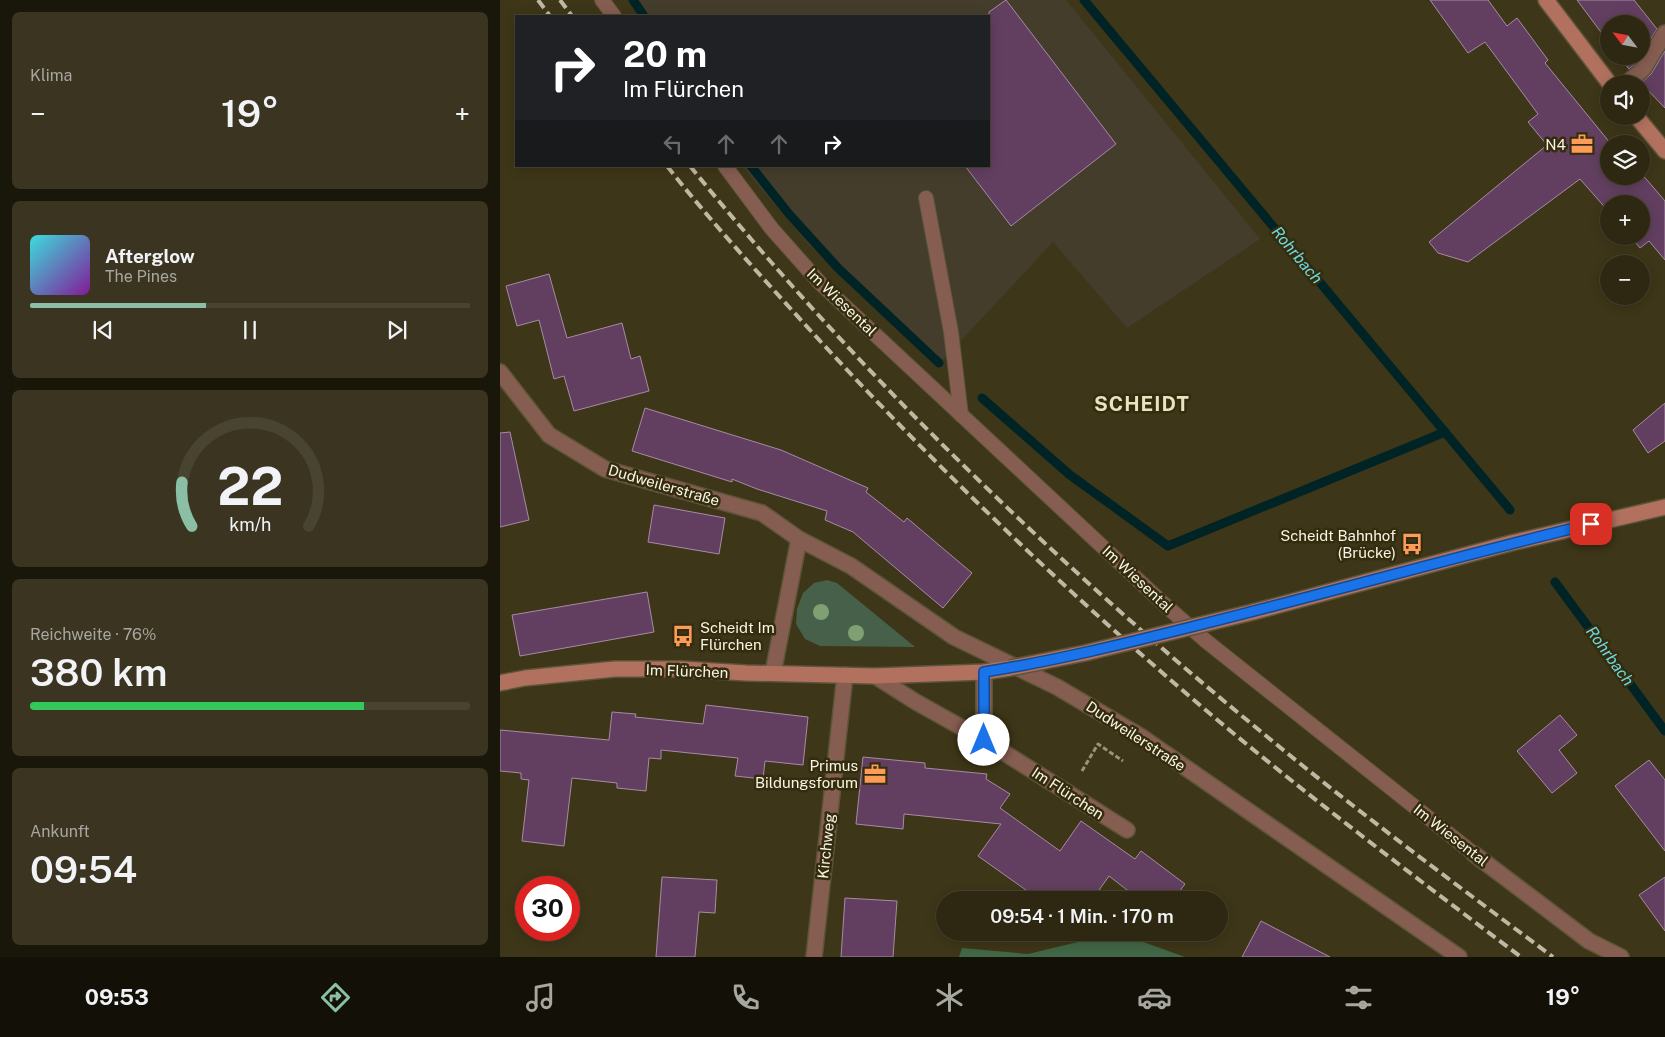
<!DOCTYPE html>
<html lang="de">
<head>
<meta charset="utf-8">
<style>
  :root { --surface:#2e2812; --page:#3a3420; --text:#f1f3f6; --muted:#a7a69f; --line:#494432; --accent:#8abfa5 }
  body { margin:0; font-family:"Public Sans",sans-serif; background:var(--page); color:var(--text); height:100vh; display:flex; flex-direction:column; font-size:19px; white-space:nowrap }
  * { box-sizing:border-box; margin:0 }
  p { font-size:16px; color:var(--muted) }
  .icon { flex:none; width:28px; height:28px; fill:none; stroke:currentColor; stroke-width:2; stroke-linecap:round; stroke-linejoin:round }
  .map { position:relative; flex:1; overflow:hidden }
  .side { display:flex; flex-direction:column; gap:12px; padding:12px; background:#19160a; width:500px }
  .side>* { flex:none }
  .top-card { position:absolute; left:15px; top:15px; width:475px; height:152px; border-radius:0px; box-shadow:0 2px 12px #0003,0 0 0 1px var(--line); background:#202124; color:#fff; overflow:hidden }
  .needle { width:32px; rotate:302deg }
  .controls { position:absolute; left:1100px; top:15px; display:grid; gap:10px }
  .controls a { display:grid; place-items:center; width:50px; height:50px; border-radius:50%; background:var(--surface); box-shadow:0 2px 12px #0003,0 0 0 1px var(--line); font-size:25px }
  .speed { position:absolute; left:15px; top:876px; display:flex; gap:10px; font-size:25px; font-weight:700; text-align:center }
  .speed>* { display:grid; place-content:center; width:65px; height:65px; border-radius:50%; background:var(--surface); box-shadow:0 2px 12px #0003,0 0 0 1px var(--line); line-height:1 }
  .speed .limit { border:8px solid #d22; background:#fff; color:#111 }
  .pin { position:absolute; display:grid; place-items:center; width:42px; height:42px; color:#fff; margin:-21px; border-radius:10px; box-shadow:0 2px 8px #0006 }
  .me { position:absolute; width:55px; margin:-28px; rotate:0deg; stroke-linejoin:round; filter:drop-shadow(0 0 4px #0008) }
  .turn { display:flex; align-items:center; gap:18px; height:105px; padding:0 25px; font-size:22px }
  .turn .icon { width:65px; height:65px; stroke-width:2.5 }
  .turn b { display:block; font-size:35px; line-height:42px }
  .lanes { display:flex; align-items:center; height:48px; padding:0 25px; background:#0003; justify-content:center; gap:25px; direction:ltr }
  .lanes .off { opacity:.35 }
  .big { font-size:38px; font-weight:600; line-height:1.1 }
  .side .tile { flex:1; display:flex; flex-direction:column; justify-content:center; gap:8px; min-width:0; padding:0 18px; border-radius:8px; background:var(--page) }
  .side .dial { align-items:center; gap:0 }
  .dial svg { height:130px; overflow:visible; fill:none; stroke:var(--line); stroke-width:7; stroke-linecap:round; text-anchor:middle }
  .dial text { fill:var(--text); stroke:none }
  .song { display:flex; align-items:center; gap:15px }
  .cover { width:60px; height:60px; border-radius:8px; background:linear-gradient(135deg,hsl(180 70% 55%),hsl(290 70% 35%)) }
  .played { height:5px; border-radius:2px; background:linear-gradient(90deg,var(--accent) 40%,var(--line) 40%) }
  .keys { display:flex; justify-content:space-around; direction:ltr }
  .heat { display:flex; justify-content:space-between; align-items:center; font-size:28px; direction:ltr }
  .charge { height:8px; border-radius:4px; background:linear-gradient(90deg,#34c759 76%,var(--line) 0) }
  .trip { position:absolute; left:436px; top:891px; width:292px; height:50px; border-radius:25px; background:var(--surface); box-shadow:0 2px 12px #0003,0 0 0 1px var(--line); font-weight:600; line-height:50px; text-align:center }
  .menu { display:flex; height:80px; justify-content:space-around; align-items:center; background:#121007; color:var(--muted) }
  .menu .icon { width:35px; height:35px }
  .menu .selected { color:var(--accent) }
  .menu b { font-size:22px; color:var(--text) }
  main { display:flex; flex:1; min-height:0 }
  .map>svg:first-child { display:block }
  .commercial { fill:#453d2c }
  .green { fill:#466049 }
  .forest { fill:#416746 }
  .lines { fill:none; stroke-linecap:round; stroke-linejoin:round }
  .stream { stroke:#002426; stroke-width:9 }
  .building { fill:#623f60; stroke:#a68ba3 }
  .lane-casing { stroke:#5c5438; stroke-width:16 }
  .street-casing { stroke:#5c5438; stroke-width:18 }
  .secondary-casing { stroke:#5c5438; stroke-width:18 }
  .path { stroke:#9a947c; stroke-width:3; stroke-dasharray:5 2.5; stroke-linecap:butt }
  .lane { stroke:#865d51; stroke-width:14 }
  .street { stroke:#865d51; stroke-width:15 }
  .secondary { stroke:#b2715f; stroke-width:15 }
  .rail { stroke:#bfb9a4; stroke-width:4; stroke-dasharray:10 5; stroke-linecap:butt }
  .secondary-bridge-casing { stroke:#5c5438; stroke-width:18; stroke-linecap:butt }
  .secondary-bridge { stroke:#b2715f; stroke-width:15 }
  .tree { fill:#80a073 }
  .route-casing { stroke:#114b97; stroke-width:12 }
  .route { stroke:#1a73e8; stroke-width:9 }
  .labels { text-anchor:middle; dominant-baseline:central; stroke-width:5; stroke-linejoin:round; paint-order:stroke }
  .poi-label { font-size:15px; fill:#f9f4e3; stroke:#332c0e; text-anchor:end }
  .street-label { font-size:15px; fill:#f9f4e3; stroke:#332c0e }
  .water-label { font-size:16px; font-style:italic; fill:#6ed9df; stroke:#332c0e }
  .district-label { font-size:20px; font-weight:bold; letter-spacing:1px; fill:#ebe2bf; stroke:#332c0e }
</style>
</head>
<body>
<main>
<section class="side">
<div class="tile"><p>Klima</p>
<div class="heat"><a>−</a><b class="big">19°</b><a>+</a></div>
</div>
<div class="tile">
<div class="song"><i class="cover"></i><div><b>Afterglow</b><p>The Pines</p></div></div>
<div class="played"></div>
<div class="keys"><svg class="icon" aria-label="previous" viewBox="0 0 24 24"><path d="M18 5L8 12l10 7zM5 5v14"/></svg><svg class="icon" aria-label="pause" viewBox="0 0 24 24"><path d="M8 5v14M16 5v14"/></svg><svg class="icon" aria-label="next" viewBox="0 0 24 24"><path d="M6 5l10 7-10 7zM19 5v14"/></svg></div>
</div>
<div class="tile dial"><svg viewBox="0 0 100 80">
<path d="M14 69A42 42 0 1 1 86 69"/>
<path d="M14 69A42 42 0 0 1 8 42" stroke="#8abfa5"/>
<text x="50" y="56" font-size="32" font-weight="700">22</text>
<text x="50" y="72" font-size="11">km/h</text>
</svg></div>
<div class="tile"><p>Reichweite · 76%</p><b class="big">380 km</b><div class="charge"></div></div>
<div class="tile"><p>Ankunft</p><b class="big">09:54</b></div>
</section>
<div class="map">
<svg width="1165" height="957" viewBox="0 0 1165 957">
  <rect width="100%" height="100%" fill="#3e3618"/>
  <polygon class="commercial" points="131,0 566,0 760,239 627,328 553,242 442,361 311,247 242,166 489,166 489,16 142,16"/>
  <polygon class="green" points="327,580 337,583 415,647 320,646 305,639 296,624 297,609 303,593 314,583"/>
  <polygon class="forest" points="624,935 685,957 459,957 462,948 528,954 582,941"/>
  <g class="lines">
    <g class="stream">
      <polyline points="133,0 144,16"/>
      <polyline points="584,0 1010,510"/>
      <polyline points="251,166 289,214 338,268 439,363"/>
      <polyline points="482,398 570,475 668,546 945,432"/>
      <polyline points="1055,582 1165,731"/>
    </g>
  </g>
  <g class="building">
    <polygon points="506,0 616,144 511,226 465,166 489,166 489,12"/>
    <polygon points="930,0 988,0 1007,26 1017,18 1048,60 1045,63 1111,144 1109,144 1109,176 1139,176 1141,179 1141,173 1165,201 1165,260 1149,241 1140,248 1130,236 1141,236 1141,204 1109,204 1109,212 1080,179 968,262 938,253 929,242 1047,145 1028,122 1038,114 985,42 968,53"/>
    <polygon points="1077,0 1134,0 1157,29 1141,54 1141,24 1109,24 1109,43"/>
    <polygon points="1165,51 1165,108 1141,83 1151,74"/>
    <polygon points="1119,56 1140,56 1136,63 1129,69"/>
    <polygon points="49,274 67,338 122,323 131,359 140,356 149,391 74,411 64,376 54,379 39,320 17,326 6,286"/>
    <polygon points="1165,403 1165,441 1148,453 1133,430"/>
    <polygon points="145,408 281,450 368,488 366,492 404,522 407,518 472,573 443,608 353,532 325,520 327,511 257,489 232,479 232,482 132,451"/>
    <polygon points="10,432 29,520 0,527 0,433"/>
    <polygon points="154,505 225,518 219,554 148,542"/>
    <polygon points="147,592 154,632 20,656 12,615"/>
    <polygon points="206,705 308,717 303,765 265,761 263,779 235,776 238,758 161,750 161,759 149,758 146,791 117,788 117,783 72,778 64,846 22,841 29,780 21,779 21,773 0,771 0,730 109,740 112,712 136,714 135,717 203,724"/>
    <polygon points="1060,715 1077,735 1059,750 1077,773 1052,793 1017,751"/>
    <polygon points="363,757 425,763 425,768 487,774 486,779 510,794 500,808 560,851 581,821 635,859 641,851 685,884 673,900 640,900 609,876 592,900 540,900 478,856 501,824 404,814 403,829 356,824"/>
    <polygon points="1149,760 1165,780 1165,851 1115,786"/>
    <polygon points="162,877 217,880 215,913 199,912 195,957 156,957"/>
    <polygon points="1165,877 1165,931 1139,895"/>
    <polygon points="345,898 397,901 393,957 341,957"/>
    <polygon points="761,921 830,957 742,957"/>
  </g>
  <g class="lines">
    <g class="lane-casing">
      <g id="lane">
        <polyline points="102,0 114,16"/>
        <polyline points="225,166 272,229 320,283 665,605 706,641 974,854"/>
        <polyline points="426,198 451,332 461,415"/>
      </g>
    </g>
    <g class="street-casing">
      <g id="street">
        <polyline points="1126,84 1143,69 1165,33"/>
        <polyline points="0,372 49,435 105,469 262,513 299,539 351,566 454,637 557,687 640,736 959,957"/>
        <polyline points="484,672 484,740"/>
        <polyline points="273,673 299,539"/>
        <polyline points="375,676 416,702 484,740 627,830"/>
        <polyline points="974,854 1089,941 1121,957"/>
        <polyline points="314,957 345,675"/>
      </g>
    </g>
    <g class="secondary-casing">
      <g id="secondary">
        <polyline points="1046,0 1110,84"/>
        <polyline points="1136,116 1165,151"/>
        <polyline points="753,612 1011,543 1165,507"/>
        <polyline points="0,683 25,678 115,669 182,669 246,673 375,676 484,672 510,668"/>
      </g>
    </g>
    <polyline class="path" points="582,771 598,744 623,761"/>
    <use href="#lane" class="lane"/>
    <use href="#street" class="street"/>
    <use href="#secondary" class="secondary"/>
    <g class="rail">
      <polyline points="38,0 50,16"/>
      <polyline points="60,0 72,16"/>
      <path d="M167 166C212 223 261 276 310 330 419 449 536 563 658 669 774 771 898 864 1021 957"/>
      <path d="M190 166C358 373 553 561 759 730 854 809 954 883 1053 957"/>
    </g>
    <g class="secondary-bridge-casing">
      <polyline id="secondary-bridge" points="510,668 585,653 753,612"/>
    </g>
    <use href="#secondary-bridge" class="secondary-bridge"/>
  </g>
  <g class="tree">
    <circle cx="321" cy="612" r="8"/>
    <circle cx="356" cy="633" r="8"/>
  </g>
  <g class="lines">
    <g class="route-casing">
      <path id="route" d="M484 740V672C554 661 623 644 691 627 825 594 957 556 1091 524"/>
    </g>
    <use href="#route" class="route"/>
  </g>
  <defs>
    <g id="office-bare" transform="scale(1.725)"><path d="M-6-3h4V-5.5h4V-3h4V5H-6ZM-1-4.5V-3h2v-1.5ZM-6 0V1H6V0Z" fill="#fe9c57" stroke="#332c0e" stroke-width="2.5" paint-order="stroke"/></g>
    <g id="bus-bare" transform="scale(1.725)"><path d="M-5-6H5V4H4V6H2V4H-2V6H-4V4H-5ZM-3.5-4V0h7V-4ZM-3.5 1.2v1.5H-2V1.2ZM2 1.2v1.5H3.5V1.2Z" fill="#fe9c57" stroke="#332c0e" stroke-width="2.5" paint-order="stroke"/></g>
  </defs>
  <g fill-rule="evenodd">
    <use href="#office-bare" x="1082" y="144"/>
    <use href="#bus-bare" x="912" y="544"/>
    <use href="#bus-bare" x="183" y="636"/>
    <use href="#office-bare" x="375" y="774"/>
  </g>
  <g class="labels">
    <g class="poi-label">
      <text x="1066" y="144">N4</text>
      <text x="896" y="535">Scheidt Bahnhof<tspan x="896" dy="17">(Brücke)</tspan></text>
      <text x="200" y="627" text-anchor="start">Scheidt Im<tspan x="200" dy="17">Flürchen</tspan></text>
      <text x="358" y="765">Primus<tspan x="358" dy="17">Bildungsforum</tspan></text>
    </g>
    <g class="street-label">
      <text transform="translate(342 302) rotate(44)">Im Wiesental</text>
      <text transform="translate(164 485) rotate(16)">Dudweilerstraße</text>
      <text transform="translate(638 579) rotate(43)">Im Wiesental</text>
      <text transform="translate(187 671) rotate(2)">Im Flürchen</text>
      <text transform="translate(636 736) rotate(33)">Dudweilerstraße</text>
      <text transform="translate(568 793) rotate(33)">Im Flürchen</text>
      <text transform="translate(951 835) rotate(38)">Im Wiesental</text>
      <text transform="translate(326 846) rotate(-84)">Kirchweg</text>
    </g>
    <g class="water-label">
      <text transform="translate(797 255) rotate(50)">Rohrbach</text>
      <text transform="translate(1110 656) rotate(54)">Rohrbach</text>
    </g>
    <g class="district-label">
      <text x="642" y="404">SCHEIDT</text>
    </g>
  </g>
</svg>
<div class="controls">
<a><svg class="needle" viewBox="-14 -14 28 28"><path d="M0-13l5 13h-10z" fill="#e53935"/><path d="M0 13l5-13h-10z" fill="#a7a69f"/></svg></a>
<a><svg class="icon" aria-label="sound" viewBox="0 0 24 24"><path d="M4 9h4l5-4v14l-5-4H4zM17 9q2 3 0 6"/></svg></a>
<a><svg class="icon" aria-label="layers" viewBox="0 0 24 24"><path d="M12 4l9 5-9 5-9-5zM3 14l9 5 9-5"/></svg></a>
<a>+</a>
<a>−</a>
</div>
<div class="speed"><div class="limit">30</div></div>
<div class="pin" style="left:1091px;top:524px;background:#d93025"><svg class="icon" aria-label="arrive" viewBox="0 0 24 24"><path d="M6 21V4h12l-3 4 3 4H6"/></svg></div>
<svg class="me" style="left:484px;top:740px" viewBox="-20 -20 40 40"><circle r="19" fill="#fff"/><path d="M0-13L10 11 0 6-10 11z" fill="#1a73e8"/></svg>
<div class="trip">09:54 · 1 Min. · 170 m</div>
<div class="top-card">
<div class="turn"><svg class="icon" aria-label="right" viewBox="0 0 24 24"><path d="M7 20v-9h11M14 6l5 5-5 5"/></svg><div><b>20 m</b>Im Flürchen</div></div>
<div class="lanes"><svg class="icon off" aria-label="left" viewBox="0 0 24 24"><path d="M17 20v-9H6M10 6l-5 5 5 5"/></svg><svg class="icon off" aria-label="ahead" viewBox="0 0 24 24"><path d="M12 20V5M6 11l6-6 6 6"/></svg><svg class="icon off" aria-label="ahead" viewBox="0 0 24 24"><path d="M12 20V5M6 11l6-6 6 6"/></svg><svg class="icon" aria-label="right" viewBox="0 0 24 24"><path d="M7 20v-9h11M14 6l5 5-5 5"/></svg></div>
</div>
</div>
</main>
<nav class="menu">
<b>09:53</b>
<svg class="icon selected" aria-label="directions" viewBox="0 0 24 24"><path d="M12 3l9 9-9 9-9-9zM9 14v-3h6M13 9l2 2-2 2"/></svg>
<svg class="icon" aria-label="music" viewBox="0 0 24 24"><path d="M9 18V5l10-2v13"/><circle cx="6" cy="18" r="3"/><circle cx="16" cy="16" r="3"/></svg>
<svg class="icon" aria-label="phone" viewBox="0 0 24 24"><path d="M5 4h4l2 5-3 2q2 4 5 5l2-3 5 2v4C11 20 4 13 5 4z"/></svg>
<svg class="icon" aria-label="climate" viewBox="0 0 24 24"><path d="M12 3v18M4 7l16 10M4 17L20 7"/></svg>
<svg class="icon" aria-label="car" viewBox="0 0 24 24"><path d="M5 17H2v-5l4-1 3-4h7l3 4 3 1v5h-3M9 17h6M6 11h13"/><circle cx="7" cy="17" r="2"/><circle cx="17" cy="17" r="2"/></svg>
<svg class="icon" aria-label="filters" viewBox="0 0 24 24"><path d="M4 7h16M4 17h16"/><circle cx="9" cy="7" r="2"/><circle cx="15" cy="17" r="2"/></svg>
<b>19°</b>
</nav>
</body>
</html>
